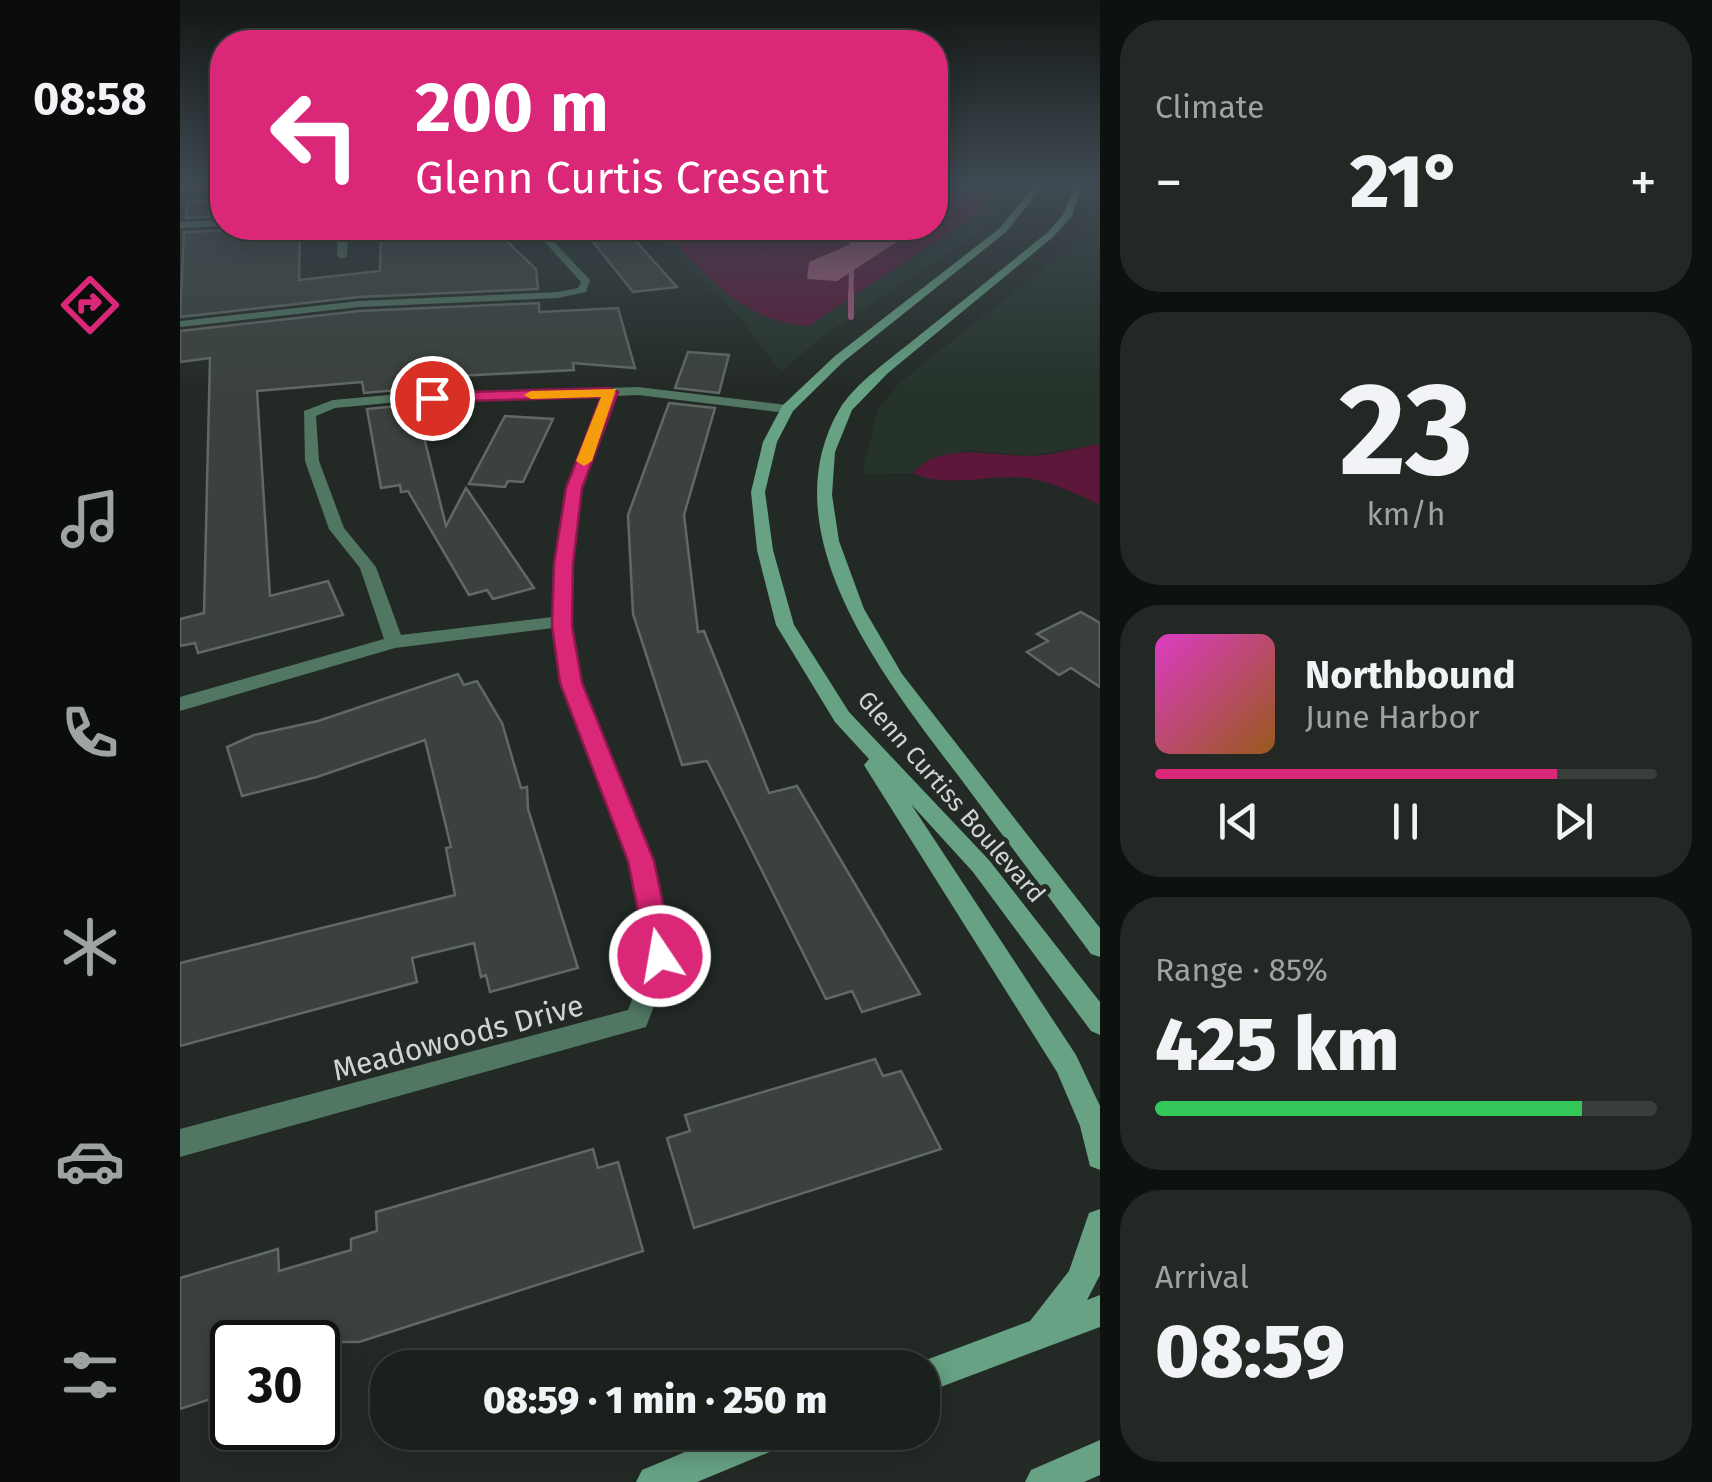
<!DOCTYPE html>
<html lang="en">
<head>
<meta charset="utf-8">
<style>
  :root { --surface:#1a201c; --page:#232825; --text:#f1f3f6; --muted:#9fa3a3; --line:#383e3b; --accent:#db2777 }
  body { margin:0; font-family:"Fira Sans",sans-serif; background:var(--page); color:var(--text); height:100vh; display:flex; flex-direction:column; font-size:38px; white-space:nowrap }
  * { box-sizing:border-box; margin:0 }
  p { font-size:32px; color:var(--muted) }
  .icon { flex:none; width:55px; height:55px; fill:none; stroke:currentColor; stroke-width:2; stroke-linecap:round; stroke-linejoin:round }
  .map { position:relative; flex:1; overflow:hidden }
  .sheet { display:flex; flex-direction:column; gap:20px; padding:20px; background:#0e120f; width:612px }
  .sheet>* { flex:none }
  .top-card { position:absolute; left:30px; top:30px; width:738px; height:210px; border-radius:40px; box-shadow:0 5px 25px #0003,0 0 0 2px var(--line); background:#db2777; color:#fff; overflow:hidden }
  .speed { position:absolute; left:30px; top:1320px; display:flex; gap:20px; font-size:50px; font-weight:700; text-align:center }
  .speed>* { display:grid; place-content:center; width:130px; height:130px; border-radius:50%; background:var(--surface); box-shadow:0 5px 25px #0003,0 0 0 2px var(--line); line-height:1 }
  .speed .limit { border:5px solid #111; border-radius:15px; background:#fff; color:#111 }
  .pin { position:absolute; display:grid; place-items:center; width:85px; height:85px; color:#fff; margin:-42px; border:5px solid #fff; border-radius:50%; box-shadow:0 2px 10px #0007 }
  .me { position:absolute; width:110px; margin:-55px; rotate:348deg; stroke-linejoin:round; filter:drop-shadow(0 0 8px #0008) }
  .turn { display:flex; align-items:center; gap:35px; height:210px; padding:0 40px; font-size:45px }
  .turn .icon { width:130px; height:130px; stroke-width:2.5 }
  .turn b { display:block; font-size:70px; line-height:85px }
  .big { font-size:75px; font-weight:800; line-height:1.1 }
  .sheet .tile { flex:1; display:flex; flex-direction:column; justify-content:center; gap:15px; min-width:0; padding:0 35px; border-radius:40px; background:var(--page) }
  .sheet .dial { align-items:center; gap:0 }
  .dial b { font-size:130px; line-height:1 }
  .song { display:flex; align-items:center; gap:30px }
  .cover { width:120px; height:120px; border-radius:15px; background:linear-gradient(135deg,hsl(310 70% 55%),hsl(30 70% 35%)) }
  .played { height:10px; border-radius:5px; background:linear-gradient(90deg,var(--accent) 80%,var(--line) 80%) }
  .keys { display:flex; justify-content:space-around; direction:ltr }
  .heat { display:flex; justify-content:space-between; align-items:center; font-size:55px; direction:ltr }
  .charge { height:15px; border-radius:8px; background:linear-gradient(90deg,#34c759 85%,var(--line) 0) }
  .trip { position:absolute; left:190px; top:1350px; width:570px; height:100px; border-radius:40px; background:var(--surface); box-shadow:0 5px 25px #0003,0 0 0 2px var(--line); font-weight:800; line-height:100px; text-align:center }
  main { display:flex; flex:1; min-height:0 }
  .tabs { display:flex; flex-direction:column; width:180px; justify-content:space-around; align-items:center; background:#0a0d0b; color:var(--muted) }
  .tabs .icon { width:70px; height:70px }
  .tabs .current { color:var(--accent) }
  .tabs b { font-size:45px; color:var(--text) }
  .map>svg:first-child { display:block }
  .built { fill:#25332b }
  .green { fill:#5d173b }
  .water { fill:#ab587d }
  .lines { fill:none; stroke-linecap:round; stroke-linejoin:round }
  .stream-far1 { stroke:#ab587d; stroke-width:5 }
  .stream { stroke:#ab587d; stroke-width:6 }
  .building { fill:#3b423e; stroke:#616964; stroke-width:2.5 }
  .street { fill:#517662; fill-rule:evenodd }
  .secondary { fill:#66a283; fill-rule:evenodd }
  .route { fill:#db2777; stroke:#8e194d; stroke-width:2.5 }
  .slow { fill:#f59e0b }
  .labels { text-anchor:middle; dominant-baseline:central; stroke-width:9; stroke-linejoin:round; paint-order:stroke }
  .street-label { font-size:25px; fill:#d0d5d2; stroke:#232a26 }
  .near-street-label { font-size:30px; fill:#d0d5d2; stroke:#232a26 }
</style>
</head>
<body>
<main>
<nav class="tabs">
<b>08:58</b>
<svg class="icon current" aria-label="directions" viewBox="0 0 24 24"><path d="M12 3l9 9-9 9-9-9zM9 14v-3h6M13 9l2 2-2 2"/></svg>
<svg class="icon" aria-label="music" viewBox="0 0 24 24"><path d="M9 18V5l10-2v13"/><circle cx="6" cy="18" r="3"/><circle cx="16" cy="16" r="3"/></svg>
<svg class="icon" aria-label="phone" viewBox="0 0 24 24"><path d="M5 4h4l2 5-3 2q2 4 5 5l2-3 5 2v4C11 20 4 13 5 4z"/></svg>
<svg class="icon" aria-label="climate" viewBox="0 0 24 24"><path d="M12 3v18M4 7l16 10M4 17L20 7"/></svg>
<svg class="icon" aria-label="car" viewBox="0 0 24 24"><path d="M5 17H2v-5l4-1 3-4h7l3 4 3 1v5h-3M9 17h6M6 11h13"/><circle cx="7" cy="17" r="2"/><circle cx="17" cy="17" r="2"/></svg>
<svg class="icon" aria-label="filters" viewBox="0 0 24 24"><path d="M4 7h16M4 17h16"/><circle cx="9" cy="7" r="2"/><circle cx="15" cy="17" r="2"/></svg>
</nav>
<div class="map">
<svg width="920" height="1482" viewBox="0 0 920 1482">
  <rect width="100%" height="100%" fill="#232a26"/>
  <g class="built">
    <polygon points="755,182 804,182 834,192 814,218 760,259 643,336 601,372 561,320 468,228 755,228"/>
    <polygon points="919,197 919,444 850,456 788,450 740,465 733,473 682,474 698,409 718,384 895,243"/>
  </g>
  <g class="green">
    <path d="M755 191 794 192 807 203 790 219 628 326C558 320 526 273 479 228H755Z"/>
    <path d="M919 444V504C894 493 864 478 836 477 802 476 764 488 733 473 760 441 811 456 848 456 871 456 897 448 919 444Z"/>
  </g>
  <polygon class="water" points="695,228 738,228 657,281 627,279 629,262 685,238"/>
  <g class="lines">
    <g class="stream-far1">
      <polyline points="0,189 42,188"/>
      <polyline points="671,294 672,228"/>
    </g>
    <polyline class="stream" points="671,317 671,291"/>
  </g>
  <g class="building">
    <polygon points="42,200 42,216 6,218 8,202"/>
    <polygon points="120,228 119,280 200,271 201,240 205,240 205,229 240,228 241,235 313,228 356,269 358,289 179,297 0,317 4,232"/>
    <polygon points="402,228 444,228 497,287 453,292"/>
    <polygon points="359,303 359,312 438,308 455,368 393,363 394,370 218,379 217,390 184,393 182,382 77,391 90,596 148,581 163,615 18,653 15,643 0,646 0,619 24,613 30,358 0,362 0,331 179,311"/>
    <polygon points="508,352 549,355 539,393 495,388"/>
    <polygon points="489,403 535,408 504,515 518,632 524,631 589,793 617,786 740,994 682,1012 672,991 646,999 527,761 502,765 453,614 448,515"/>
    <polygon points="217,406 237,409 266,526 286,488 354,588 313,599 307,590 289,595 228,491 221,492 220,485 201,488 187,409"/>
    <polygon points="325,416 373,419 343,482 328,481 325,487 289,484"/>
    <polygon points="901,612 920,623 920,687 891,668 879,675 847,652 868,641 857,634"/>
    <polygon points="278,674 284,685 297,681 322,723 341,788 347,787 348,809 398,968 310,992 306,975 301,977 294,943 232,958 237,982 0,1046 0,963 275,895 266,848 271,847 245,740 137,777 62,796 47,747 74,735 138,721"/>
    <polygon points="695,1059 703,1076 721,1071 761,1149 514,1228 487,1138 510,1131 505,1115"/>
    <polygon points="413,1149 418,1168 438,1162 463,1251 179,1342 52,1342 52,1392 0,1409 0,1278 98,1249 99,1271 171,1250 171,1239 197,1231 196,1212"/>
  </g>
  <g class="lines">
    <g class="street">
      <polygon points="42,220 42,226 0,228 0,222"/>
      <polygon points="158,228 168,228 167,256 162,259 157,256"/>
      <polygon points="352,228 361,228 410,280 406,292 378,298 179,307 0,327 0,321 179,301 378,292 398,288 401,282"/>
      <path d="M458 387 607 405 614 409 607 413 458 395 435 396 401 488 391 564V626L400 683 472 861 493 956 466 1027 0 1157V1129L448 1010 469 956 450 861 382 683 373 628 215 648 0 711V697L204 639 180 568 149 529 125 461 124 411 153 400 219 394ZM422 396 387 488 375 564 373 617 221 635 196 567 164 528 139 461 136 416 155 408 219 402Z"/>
    </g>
    <g class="secondary">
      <polygon points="857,182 866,182 826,232 663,362 613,411 597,442 585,492 593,550 614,625 669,712 809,860 920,1002 920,1035 911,1031 793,872 731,804 896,1055 920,1106 920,1170 910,1166 900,1126 877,1072 687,770 684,765 689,759 655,722 596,625 577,550 571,492 583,442 602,406 655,356 820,228"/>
      <path d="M896 182H904L892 216 873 237 708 373 672 410 655 452 652 495 659 541 684 609 722 674 920 928V957L911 954C871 900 830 845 789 790 716 692 585 539 659 410 674 384 713 357 736 338 780 303 823 268 867 233L883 215Z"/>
      <polygon points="920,1209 920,1275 907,1300 920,1295 920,1327 742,1394 742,1368 730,1366 850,1321 889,1271 909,1213"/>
      <polygon points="553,1432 614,1432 609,1444 517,1482 456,1482 462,1470"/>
      <polygon points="920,1440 920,1475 904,1482 845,1482 851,1470"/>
    </g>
  </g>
  <linearGradient id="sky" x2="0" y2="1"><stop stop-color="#131715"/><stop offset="0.47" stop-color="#3f4a52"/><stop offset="1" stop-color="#3f4a52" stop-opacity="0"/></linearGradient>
  <rect width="920" height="390" fill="url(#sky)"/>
  <polygon class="route" points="430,388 438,392 402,488 393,564 392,626 402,683 474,861 494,956 490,964 480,968 471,964 467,956 448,861 380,683 372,626 374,564 386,488 421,397 252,402 244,398 252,393"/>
  <polygon class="slow" points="436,389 412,461 404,466 396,461 421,397 351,399 344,395 351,391"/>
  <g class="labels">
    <g class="street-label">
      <text transform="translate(771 797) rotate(49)">Glenn Curtiss Boulevard</text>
    </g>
    <g class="near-street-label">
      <text transform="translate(278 1038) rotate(-15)">Meadowoods Drive</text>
    </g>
  </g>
</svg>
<div class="speed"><div class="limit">30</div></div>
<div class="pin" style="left:252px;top:398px;background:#d93025"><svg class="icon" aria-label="arrive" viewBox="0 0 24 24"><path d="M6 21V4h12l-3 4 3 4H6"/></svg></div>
<svg class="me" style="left:480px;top:956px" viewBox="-20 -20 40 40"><circle r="17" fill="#db2777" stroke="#fff" stroke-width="3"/><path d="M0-11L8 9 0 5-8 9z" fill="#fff"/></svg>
<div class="trip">08:59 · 1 min · 250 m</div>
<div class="top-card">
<div class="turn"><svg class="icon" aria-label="left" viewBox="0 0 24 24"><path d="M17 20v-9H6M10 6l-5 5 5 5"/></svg><div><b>200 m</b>Glenn Curtis Cresent</div></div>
</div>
</div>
<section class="sheet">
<div class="tile"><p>Climate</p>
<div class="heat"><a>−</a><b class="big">21°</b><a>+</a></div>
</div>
<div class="tile dial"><b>23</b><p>km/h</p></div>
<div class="tile">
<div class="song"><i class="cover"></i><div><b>Northbound</b><p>June Harbor</p></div></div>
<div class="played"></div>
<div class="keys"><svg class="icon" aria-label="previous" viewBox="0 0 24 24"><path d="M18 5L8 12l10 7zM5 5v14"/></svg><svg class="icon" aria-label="pause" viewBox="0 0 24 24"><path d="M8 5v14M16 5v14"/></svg><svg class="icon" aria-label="next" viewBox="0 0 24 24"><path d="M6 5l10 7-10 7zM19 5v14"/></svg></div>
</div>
<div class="tile"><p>Range · 85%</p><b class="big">425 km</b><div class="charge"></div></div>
<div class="tile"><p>Arrival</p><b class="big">08:59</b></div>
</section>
</main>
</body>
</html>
